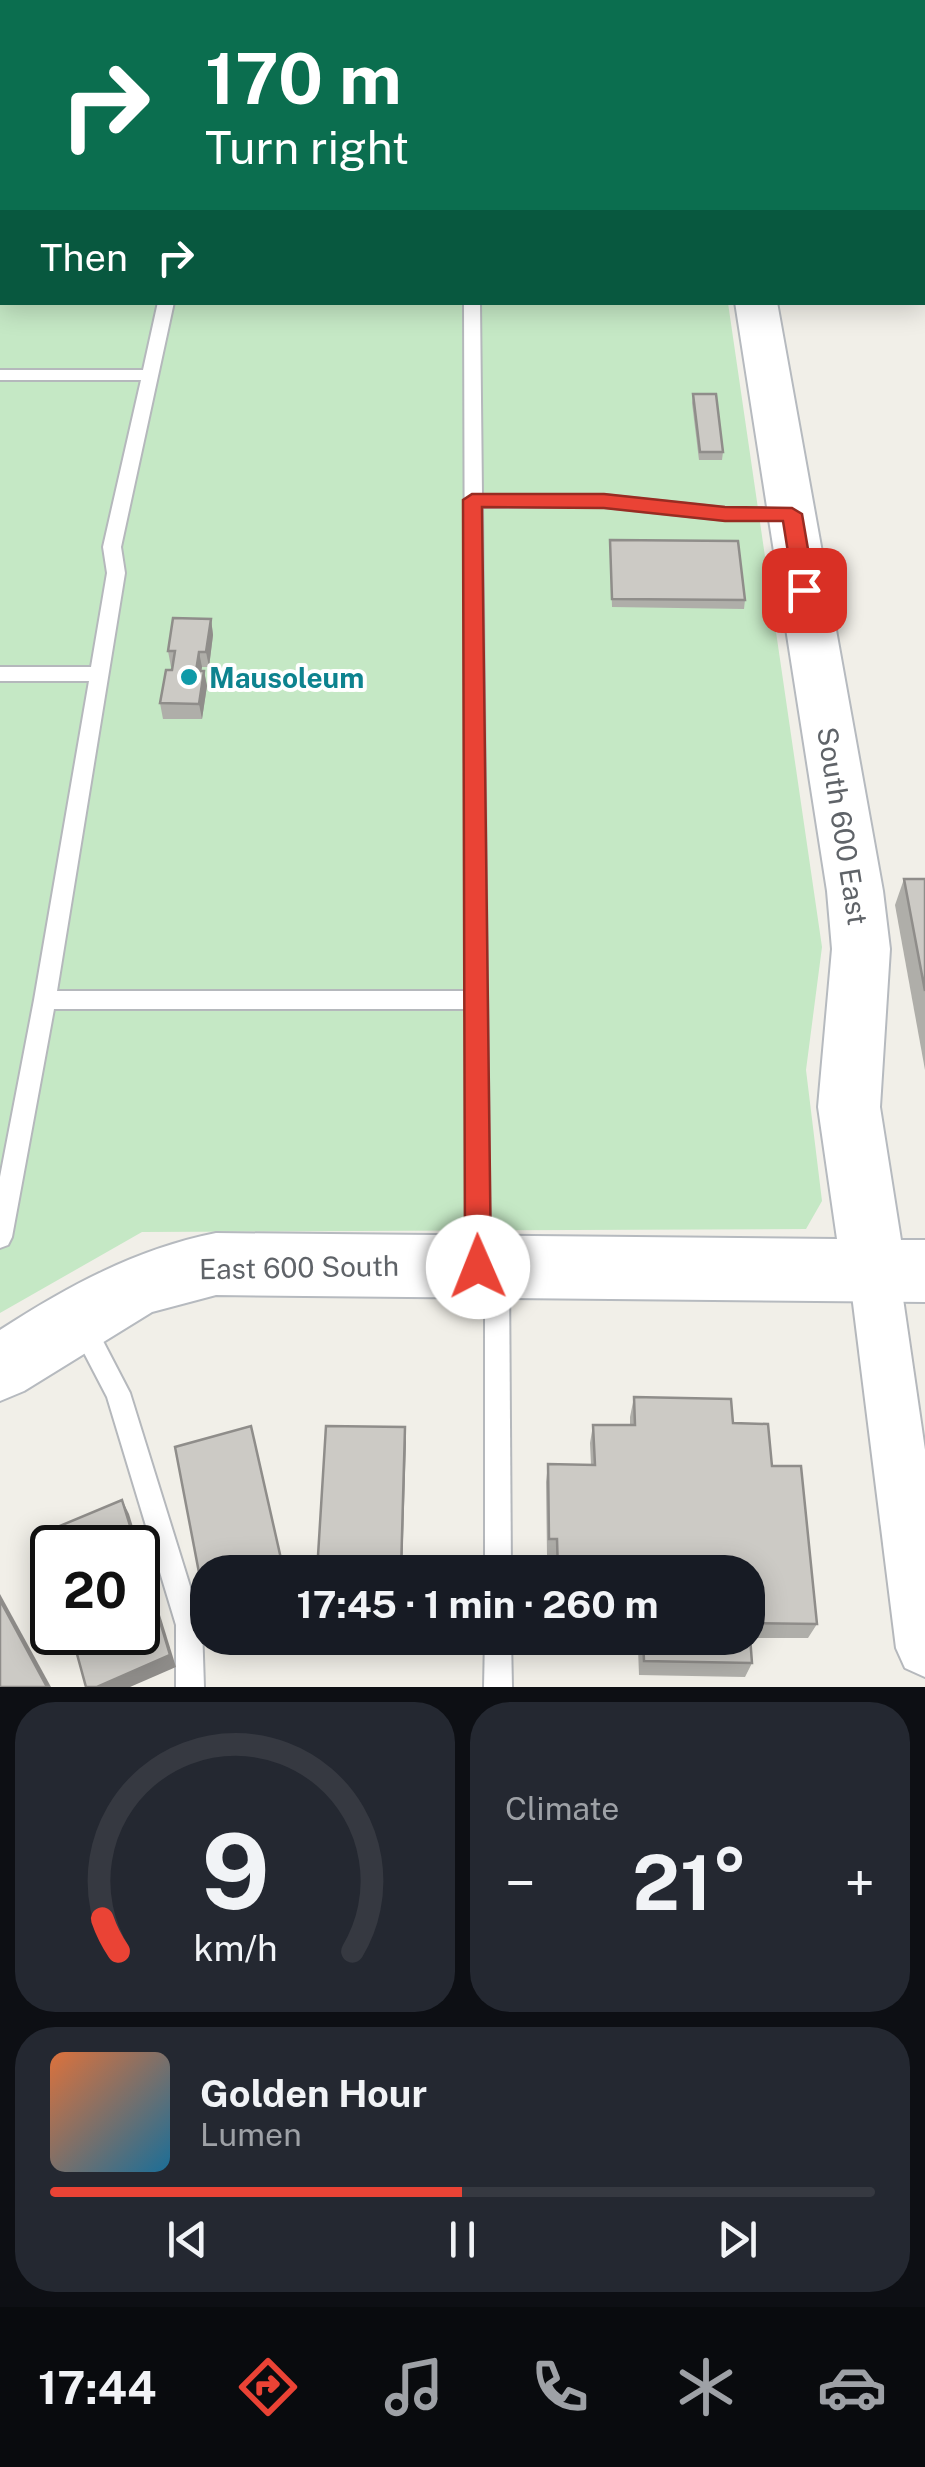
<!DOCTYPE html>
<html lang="en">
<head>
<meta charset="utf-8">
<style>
  :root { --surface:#171b24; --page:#242831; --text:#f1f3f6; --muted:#9ea1a6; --line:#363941; --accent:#ea4335 }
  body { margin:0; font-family:"Public Sans",sans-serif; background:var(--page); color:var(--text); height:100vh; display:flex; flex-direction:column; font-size:38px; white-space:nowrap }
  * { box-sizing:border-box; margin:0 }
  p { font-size:32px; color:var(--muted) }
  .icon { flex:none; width:55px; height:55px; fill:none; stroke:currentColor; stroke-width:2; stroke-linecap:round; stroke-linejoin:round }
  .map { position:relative; height:1687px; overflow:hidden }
  .side { display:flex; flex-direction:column; gap:15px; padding:15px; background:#0d0f14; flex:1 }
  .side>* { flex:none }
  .guide { position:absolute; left:0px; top:0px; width:925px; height:305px; box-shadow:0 5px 25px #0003; background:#0b6e4f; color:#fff; overflow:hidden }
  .speed { position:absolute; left:30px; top:1525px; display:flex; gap:20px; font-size:50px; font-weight:700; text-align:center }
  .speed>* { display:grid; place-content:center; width:130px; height:130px; border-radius:50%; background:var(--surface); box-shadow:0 5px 25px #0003; line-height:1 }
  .speed .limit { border:5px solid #111; border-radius:15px; background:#fff; color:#111 }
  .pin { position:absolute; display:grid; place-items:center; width:85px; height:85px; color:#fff; margin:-42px; border-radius:20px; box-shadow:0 5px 15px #0006 }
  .me { position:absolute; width:110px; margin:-55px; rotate:359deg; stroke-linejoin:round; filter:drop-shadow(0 0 8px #0008) }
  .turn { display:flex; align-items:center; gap:35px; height:210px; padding:0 40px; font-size:45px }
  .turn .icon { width:130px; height:130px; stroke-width:2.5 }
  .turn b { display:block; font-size:70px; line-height:85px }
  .then { display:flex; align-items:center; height:95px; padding:0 40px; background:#0003; gap:20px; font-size:38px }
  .big { font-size:75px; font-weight:700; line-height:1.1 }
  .side .widget { flex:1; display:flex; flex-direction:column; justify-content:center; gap:15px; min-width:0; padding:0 35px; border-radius:40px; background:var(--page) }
  .side .dial { align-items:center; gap:0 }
  .dial svg { height:260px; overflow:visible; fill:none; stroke:var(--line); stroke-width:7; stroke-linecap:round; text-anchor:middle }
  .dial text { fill:var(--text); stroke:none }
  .song { display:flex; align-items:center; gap:30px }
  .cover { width:120px; height:120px; border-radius:15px; background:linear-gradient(135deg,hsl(20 70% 55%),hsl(200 70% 35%)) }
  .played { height:10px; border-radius:5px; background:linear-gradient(90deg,var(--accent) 50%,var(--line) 50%) }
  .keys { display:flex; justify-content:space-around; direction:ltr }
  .heat { display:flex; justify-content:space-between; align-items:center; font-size:55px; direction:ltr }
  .side .tiles { flex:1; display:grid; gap:15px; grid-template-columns:1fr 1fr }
  .widget:last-child { grid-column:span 2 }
  .trip { position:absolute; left:190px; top:1555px; width:575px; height:100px; border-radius:40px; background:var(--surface); box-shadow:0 5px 25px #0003; font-weight:700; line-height:100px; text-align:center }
  .tab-bar { display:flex; height:160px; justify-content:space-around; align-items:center; background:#090b0e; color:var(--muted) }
  .tab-bar .icon { width:70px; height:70px }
  .tab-bar .on { color:var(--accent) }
  .tab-bar b { font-size:45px; color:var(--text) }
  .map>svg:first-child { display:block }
  .green { fill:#c5e8c5 }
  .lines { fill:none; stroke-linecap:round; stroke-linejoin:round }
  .lane-casing { stroke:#b5b8bc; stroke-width:4 }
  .street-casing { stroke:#b5b8bc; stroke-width:4 }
  .secondary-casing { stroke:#b6babf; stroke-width:4 }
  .lane { fill:#fff; fill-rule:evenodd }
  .street { fill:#fff; fill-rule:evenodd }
  .secondary { fill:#fff; fill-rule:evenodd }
  .wall { fill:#afaea9 }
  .shaded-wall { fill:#8f8d8a }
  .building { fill:#cccac5; stroke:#8f8d8a; stroke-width:2.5 }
  .route { fill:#ea4335; stroke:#982c22; stroke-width:2.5 }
  .culture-dot { fill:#0f9aa8; stroke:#fff; stroke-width:4 }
  .labels { text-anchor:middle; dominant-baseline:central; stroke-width:8; stroke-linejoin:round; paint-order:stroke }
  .culture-label { font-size:28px; font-weight:bold; fill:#0d838f; stroke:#fff; text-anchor:start }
  .street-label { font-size:28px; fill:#5f6368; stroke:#fff }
</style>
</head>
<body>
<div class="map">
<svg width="925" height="1687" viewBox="0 0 925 1687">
  <rect width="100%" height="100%" fill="#f1efe8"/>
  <polygon class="green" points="0,0 491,2 2,2 2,302 728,303 822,947 806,1070 822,1201 806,1229 142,1232 0,1313"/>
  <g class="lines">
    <g class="lane-casing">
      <g id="lane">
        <polygon points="224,0 236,0 237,2 225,2"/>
        <polygon points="158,302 174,302 121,547 125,573 57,991 466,991 464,302 480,302 482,495 604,495 725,508 792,508 801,514 792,520 725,520 604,507 482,507 490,1260 486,1268 478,1271 470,1268 466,1260 466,1009 54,1009 12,1237 8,1245 0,1248 0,1177 34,1000 89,681 0,681 0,667 91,667 107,573 103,547 141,380 0,380 0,370 143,370"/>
        <polygon points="497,1263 505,1266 509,1274 511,1572 485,1572 485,1274 489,1266"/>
        <polygon points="81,1312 90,1316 130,1393 202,1625 204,1687 176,1687 176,1625 107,1397 69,1324 72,1316"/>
        <polygon points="485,1638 511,1638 512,1687 484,1687"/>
      </g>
    </g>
    <g class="street-casing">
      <g id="street">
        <polygon points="922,243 925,243 925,263 922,262"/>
        <polygon points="874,1247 892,1254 899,1271 925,1450 925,1677 905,1668 896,1648 849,1271 856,1254"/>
      </g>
    </g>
    <g class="secondary-casing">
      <g id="secondary">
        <polygon points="500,0 539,0 541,2 502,2"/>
        <path d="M735 302H777L883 891 890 949 880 1107 901 1240H925V1302L216 1295 152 1312 24 1391 0 1401V1330C68 1286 136 1249 216 1233L837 1239 818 1107 832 949 827 891Z"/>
      </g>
    </g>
    <use href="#lane" class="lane"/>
    <use href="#street" class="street"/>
    <use href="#secondary" class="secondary"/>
  </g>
  <g class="wall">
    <polygon points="693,394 723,452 722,460 699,460 692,403"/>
    <polygon points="610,540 745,600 744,609 612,607"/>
    <polygon points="211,619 213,635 209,667 202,667 201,671 204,671 207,686 202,719 163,719 160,703 173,667 171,667 168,651"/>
    <polygon points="904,879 925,879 925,1070 895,905"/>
    <polygon points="634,1397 733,1423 772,1466 817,1624 808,1638 750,1638 752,1663 745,1677 639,1675 638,1648 556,1647 556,1638 748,1638 748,1572 555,1572 555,1555 547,1555 546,1482 548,1464 591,1465 590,1443 593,1425 630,1425 630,1417"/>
  </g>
  <g class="shaded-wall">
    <polygon points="211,619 213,635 209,667 206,652"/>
    <polygon points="199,652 202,667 199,686 196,671"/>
    <polygon points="204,671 207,686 202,719 199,704"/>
    <polygon points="405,1427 406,1442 402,1572 401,1572"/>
    <polygon points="122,1500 129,1514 176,1667 130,1687 97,1687"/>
    <polygon points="0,1594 51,1687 47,1687 0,1600"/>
  </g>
  <g class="building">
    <polygon points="693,394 716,394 723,452 700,452"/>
    <polygon points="610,540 738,541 745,600 612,599"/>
    <polygon points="173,618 211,619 206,652 199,652 196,671 204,671 199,704 160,703 166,670 172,670 175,651 168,651"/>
    <polygon points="904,879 925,879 925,991"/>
    <polygon points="634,1397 731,1399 733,1423 768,1424 772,1466 801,1466 817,1624 749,1623 752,1663 644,1661 643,1638 748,1638 748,1572 558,1572 557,1539 549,1539 548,1464 595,1465 593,1425 635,1425"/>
    <polygon points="251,1426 284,1572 208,1572 208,1603 205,1604 175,1447"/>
    <polygon points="326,1426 405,1427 401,1572 317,1572"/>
    <polygon points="122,1500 137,1548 52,1548 52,1567 43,1533"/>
    <polygon points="138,1549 170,1655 97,1687 86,1687 71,1632 138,1632"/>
    <polygon points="0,1600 47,1687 0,1687"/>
  </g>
  <polygon class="route" points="472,494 604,494 725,507 792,508 802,514 815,590 804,597 794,590 783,521 725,521 604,508 482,507 491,1267 487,1276 478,1279 469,1276 465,1267 463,500"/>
  <circle class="culture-dot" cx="189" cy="677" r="10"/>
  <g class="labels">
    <g class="culture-label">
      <text x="209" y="677">Mausoleum</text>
    </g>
    <g class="street-label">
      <text transform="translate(843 826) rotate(81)">South 600 East</text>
      <text transform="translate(299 1267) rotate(-1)">East 600 South</text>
    </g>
  </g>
</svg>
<div class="speed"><div class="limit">20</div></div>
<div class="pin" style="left:804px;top:590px;background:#d93025"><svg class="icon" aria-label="arrive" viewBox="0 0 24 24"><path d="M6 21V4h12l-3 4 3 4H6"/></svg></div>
<svg class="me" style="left:478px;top:1267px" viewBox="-20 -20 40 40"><circle r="19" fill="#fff"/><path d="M0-13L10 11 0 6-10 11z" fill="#ea4335"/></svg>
<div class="trip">17:45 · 1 min · 260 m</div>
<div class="guide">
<div class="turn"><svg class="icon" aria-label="right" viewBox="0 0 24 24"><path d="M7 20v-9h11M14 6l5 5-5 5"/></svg><div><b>170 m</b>Turn right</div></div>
<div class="then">Then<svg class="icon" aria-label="right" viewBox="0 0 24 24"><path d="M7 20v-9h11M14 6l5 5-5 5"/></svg></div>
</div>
</div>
<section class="side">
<div class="tiles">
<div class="widget dial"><svg viewBox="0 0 100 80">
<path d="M14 69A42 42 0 1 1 86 69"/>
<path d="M14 69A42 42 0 0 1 9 59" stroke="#ea4335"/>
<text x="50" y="56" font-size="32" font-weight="700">9</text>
<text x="50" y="72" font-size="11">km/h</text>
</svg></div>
<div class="widget"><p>Climate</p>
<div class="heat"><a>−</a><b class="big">21°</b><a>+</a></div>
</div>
<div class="widget">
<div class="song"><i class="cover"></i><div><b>Golden Hour</b><p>Lumen</p></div></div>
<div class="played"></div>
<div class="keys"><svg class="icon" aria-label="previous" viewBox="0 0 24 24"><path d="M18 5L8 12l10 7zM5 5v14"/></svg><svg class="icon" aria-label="pause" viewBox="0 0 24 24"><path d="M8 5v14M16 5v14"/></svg><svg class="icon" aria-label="next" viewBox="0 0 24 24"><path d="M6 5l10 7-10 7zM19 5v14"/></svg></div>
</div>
</div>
</section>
<nav class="tab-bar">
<b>17:44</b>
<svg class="icon on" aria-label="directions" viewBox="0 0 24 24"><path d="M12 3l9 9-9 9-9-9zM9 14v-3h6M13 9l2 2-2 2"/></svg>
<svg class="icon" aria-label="music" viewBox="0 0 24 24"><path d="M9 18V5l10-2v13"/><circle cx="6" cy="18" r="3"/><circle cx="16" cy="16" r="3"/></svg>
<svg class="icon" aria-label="phone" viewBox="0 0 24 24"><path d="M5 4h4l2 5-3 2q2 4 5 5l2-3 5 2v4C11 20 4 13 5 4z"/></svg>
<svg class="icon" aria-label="climate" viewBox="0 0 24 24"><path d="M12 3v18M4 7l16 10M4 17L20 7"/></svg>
<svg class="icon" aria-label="car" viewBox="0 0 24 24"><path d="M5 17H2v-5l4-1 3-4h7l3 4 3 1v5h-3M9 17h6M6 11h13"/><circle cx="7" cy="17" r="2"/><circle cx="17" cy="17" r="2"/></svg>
</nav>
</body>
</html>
